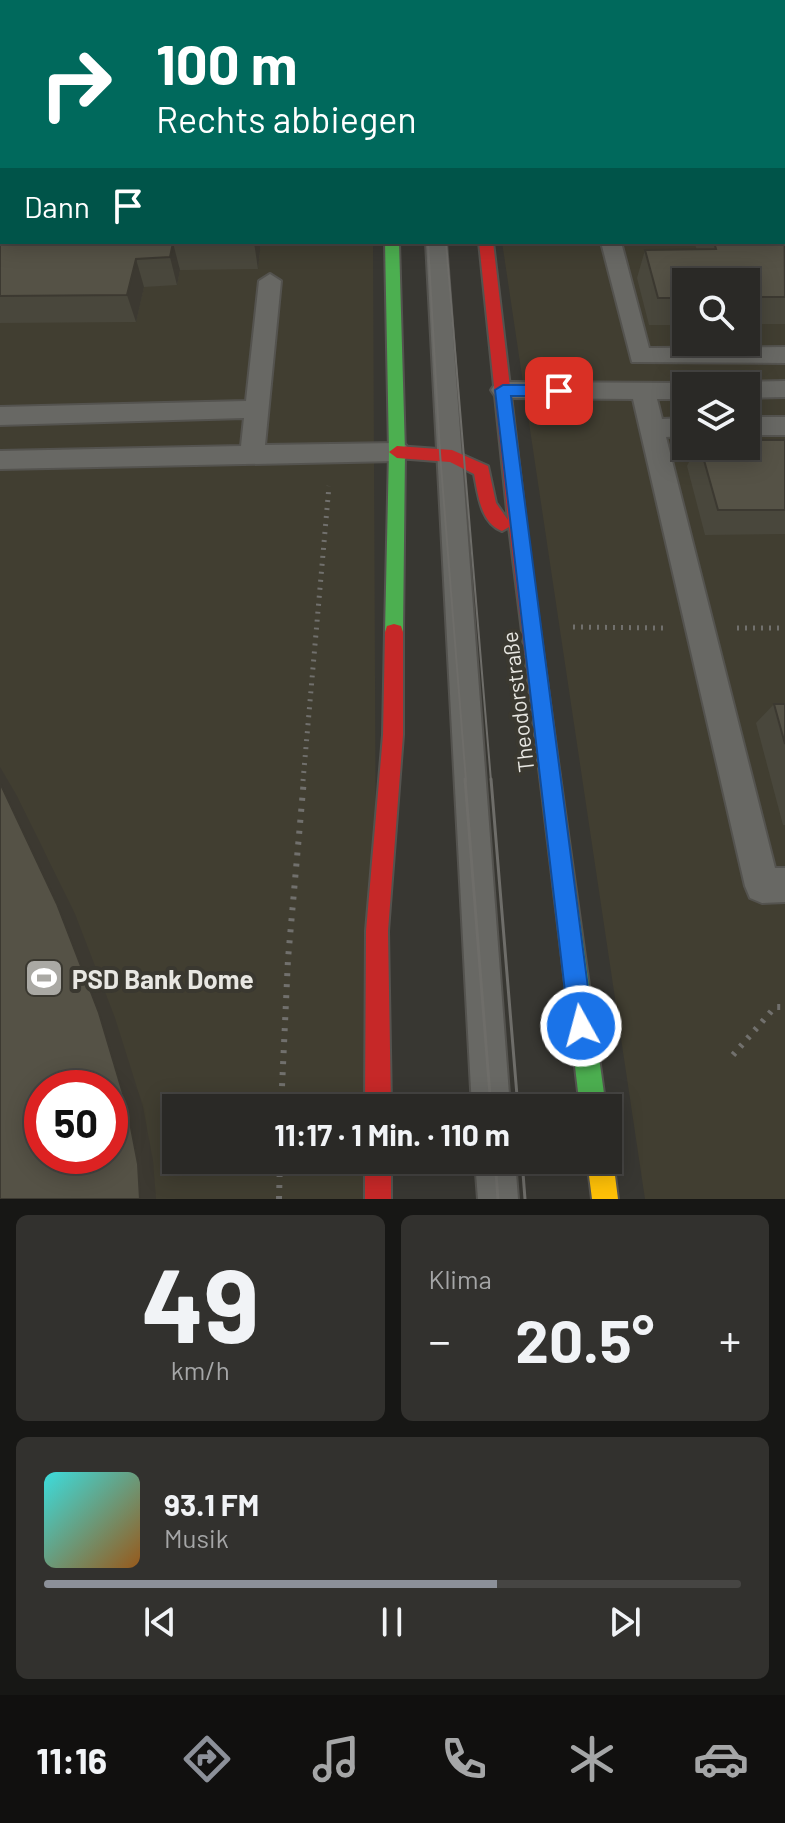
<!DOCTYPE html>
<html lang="de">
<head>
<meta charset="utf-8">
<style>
  :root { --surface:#2a2926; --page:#32312e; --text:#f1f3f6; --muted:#a5a6a7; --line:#464543; --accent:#8c9099 }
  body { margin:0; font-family:Barlow,sans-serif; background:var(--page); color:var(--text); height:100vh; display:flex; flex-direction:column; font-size:30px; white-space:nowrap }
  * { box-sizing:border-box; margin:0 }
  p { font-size:26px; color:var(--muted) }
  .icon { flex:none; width:44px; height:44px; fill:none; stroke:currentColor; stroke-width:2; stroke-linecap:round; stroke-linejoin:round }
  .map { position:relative; height:1199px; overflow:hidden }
  .side { display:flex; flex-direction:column; gap:16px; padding:16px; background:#171715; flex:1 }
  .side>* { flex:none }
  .banner { position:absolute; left:0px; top:0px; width:786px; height:244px; box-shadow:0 4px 20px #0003,0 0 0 2px var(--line); background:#00695c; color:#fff; overflow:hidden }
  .controls { position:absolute; left:672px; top:268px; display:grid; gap:16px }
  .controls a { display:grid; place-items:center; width:88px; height:88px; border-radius:0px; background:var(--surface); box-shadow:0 4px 20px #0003,0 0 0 2px var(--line); font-size:40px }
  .speed { position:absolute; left:24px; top:1070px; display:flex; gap:16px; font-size:40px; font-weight:700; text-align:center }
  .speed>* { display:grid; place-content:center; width:104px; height:104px; border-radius:50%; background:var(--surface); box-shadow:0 4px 20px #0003,0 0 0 2px var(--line); line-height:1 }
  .speed .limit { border:12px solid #d22; background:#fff; color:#111 }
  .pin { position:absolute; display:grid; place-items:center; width:68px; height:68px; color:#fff; margin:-34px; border-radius:16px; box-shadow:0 4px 12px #0006 }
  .me { position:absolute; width:88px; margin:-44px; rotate:353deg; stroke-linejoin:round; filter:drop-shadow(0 0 6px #0008) }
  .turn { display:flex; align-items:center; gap:28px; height:168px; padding:0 24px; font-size:36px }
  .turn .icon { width:104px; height:104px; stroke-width:2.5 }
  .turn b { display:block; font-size:56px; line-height:68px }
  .then { display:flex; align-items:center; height:76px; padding:0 24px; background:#0003; gap:16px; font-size:30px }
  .big { font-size:60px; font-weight:700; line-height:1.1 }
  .side .widget { flex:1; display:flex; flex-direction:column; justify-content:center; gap:12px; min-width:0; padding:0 28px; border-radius:12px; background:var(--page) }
  .side .dial { align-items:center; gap:0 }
  .dial b { font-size:104px; line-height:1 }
  .song { display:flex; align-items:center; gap:24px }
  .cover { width:96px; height:96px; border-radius:12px; background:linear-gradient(135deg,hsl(180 70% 55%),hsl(30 70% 35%)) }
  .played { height:8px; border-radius:4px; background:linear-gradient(90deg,var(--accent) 65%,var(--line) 65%) }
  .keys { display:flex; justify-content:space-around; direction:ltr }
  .heat { display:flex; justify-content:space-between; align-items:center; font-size:44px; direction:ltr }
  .side .tiles { flex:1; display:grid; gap:16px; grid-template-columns:1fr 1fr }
  .widget:last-child { grid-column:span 2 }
  .trip { position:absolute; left:162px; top:1094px; width:460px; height:80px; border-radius:0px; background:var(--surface); box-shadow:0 4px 20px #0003,0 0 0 2px var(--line); font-weight:700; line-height:80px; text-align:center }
  .tabs { display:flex; height:128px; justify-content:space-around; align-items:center; background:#11100f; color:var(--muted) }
  .tabs .icon { width:56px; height:56px }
  .tabs .active { color:var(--accent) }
  .tabs b { font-size:36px; color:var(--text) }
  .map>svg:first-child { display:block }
  .built { fill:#413e31; fill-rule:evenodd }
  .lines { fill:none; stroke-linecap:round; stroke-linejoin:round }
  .lane-casing { stroke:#54534f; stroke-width:4 }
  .fast-casing { stroke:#54534f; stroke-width:4 }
  .slow-casing { stroke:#54534f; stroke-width:4 }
  .jam-casing { stroke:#54534f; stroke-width:4 }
  .path-far1 { stroke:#71706d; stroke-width:5; stroke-dasharray:2 6; stroke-linecap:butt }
  .path { stroke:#71706d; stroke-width:6; stroke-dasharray:3 8; stroke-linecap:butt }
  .lane { fill:#686864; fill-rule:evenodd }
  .fast { fill:#4caf50; fill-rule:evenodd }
  .slow { fill:#ffc107; fill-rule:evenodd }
  .jam { fill:#c62828; fill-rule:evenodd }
  .tram-far1 { stroke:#6e6d69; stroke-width:2 }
  .tram { stroke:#6e6d69; stroke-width:3 }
  .wall { fill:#49473c }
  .shaded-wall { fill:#3c3931 }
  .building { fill:#555246; stroke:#3c3931; stroke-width:2; fill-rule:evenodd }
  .route { fill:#1a73e8; stroke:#114b97; stroke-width:2 }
  .labels { text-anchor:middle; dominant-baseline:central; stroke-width:8; stroke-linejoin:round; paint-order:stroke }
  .street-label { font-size:22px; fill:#e8e7e2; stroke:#3a3830 }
  .near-poi-label { font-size:26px; font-weight:bold; fill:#e8e7e2; stroke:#3a3830; text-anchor:start }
</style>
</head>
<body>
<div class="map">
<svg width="785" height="1199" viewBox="0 0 785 1199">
  <rect width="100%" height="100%" fill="#383732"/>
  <g class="built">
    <path d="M0 0H369L2 2V242H373L377 1108H176V1160H377V1199H0ZM42 1088H110V1156H42Z"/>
    <path d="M785 1V1199H645L502 242H784ZM686 282H746V342H686ZM686 386H746V446H686Z"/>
  </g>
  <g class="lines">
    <g class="lane-casing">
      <g id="lane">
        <rect x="410" y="0" width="16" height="2"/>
        <polygon points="0,141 2,141 0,157"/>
        <polygon points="426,242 446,242 510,1108 472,1108"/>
        <polygon points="601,242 621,242 649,348 785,347 785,363 632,362"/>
        <polygon points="270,274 281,281 265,445 397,443 406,445 409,452 406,459 397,461 0,469 0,451 241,446 244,418 0,425 0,407 246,401 259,281"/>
        <polygon points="785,381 785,397 746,398 746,386 737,386 746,382"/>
        <polygon points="503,382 686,383 695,386 686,386 686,399 657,399 662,419 686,418 686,436 666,437 775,868 785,868 785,902 762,903 750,898 745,886 633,399 503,398 495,396 491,390 495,384"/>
        <rect x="746" y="417" width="39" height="18"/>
        <polygon points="475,1160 515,1160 518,1199 478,1199"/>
      </g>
    </g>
    <g class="fast-casing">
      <g id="fast">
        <rect x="453" y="0" width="10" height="2"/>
        <polygon points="385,242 399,242 405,452 403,632 401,638 394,640 387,638 385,632 389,452"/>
        <polygon points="550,766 557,769 560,776 606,1108 580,1108 540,776 543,769"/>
      </g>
    </g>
    <g class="slow-casing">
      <polygon id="slow" points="608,1150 613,1160 618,1199 592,1199 587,1160 608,1160"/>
    </g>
    <g class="jam-casing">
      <g id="jam">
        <rect x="384" y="0" width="10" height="2"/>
        <path d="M479 242H493L529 549 560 776 557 783 550 786 543 783 540 776 509 527 502 531C480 523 478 493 474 474L450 462 397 458 389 452 397 446 452 450 488 466 496 503 508 520Z"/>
        <polygon points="394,624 401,626 403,632 403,735 388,931 391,1108 365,1108 366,931 383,735 385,632 387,626"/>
        <rect x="365" y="1160" width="26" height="39"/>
      </g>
    </g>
    <g class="path-far1">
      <polyline points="573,627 663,628"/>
      <polyline points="737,628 785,628"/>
      <polyline points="303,781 329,486"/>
    </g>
    <g class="path">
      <polyline points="733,1055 775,1007 785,1007"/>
      <polyline points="281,1108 288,959 304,779"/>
      <polyline points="279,1199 280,1160"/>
    </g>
    <use href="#lane" class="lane"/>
    <use href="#fast" class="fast"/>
    <use href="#slow" class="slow"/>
    <use href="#jam" class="jam"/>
    <g class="tram-far1">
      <polyline points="428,242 440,453 466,781"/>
      <polyline points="446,242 491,781"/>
    </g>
    <g class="tram">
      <polyline points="465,779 491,1108"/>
      <polyline points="491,779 518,1108"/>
      <polyline points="495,1160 498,1199"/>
      <polyline points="522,1160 525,1199"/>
    </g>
  </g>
  <g class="wall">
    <polygon points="559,0 785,0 785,49 784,49 784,2 559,2"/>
    <polygon points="784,120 785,120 785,324 746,324 746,282 686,282 686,325 649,325 637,278 645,250 697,250 694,242 784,242"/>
    <polygon points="0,153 2,242 261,242 258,269 180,270 177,285 144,287 136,322 0,323"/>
    <polygon points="785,440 785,534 705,535 687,466 697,446 746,446"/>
    <polygon points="774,704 785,704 785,825 783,825 756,723"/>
  </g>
  <g class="shaded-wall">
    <polygon points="254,242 261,242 258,269"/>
    <polygon points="173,243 180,270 177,285 170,257"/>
    <polygon points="136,259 144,287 136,322 127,295"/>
    <polygon points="0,767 17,796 75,914 115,1018 143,1107 153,1161 156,1199 140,1199 0,783"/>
  </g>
  <g class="building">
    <polygon points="67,0 311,0 310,2 66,2"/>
    <polygon points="565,0 785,0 785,22 784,2 566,2"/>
    <rect x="784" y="120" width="1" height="36"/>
    <polygon points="2,148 2,242 246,242 173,243 170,257 136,259 127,295 0,296 0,153"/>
    <polygon points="784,162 785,297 746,297 746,282 686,282 686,298 658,298 645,250 716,249 714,242 784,242"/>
    <polygon points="746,440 785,440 785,510 718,510 700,446 746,446"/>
    <polygon points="774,704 785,704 785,744"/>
    <path d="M0 783 57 904 99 1013 127 1107 138 1164 140 1199H0ZM42 1088H110V1156H42Z"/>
  </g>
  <polygon class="route" points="503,385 559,385 567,391 559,396 511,396 593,1026 590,1035 581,1038 573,1035 569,1026 495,390"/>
  <defs>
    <g id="stadium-square" transform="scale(2)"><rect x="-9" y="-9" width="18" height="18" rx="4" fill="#aaa9a4" stroke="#3a3830"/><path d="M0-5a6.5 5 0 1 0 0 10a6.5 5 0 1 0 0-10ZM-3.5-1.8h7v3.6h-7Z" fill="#fff"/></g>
  </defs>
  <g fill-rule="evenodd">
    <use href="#stadium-square" x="44" y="978"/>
  </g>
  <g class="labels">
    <g class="street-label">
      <text transform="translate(517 702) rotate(-97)">Theodorstraße</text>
    </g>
    <g class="near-poi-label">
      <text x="72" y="978">PSD Bank Dome</text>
    </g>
  </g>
</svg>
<div class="controls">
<a><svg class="icon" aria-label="search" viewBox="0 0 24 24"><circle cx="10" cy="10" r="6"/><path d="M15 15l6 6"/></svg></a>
<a><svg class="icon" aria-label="layers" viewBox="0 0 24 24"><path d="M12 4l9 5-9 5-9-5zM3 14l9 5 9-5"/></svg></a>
</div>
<div class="speed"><div class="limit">50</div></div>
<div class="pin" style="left:559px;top:391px;background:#d93025"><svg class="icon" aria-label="arrive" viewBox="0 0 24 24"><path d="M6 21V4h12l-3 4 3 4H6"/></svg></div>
<svg class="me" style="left:581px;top:1026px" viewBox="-20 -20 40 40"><circle r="17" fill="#1a73e8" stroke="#fff" stroke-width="3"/><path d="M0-11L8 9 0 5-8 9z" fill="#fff"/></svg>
<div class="trip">11:17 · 1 Min. · 110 m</div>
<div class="banner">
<div class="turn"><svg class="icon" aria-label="right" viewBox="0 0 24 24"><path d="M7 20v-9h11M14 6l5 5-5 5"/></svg><div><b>100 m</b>Rechts abbiegen</div></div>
<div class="then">Dann<svg class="icon" aria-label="arrive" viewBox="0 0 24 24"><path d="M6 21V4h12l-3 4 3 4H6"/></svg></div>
</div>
</div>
<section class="side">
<div class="tiles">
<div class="widget dial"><b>49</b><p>km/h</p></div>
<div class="widget"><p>Klima</p>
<div class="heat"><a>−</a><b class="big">20.5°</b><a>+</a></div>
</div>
<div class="widget">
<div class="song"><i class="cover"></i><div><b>93.1 FM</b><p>Musik</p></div></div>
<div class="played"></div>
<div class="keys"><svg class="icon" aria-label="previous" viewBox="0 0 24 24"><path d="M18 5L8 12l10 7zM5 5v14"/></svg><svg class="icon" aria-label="pause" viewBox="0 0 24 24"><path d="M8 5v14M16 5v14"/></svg><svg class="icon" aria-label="next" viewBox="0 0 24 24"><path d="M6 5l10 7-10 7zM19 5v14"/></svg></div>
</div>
</div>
</section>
<nav class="tabs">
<b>11:16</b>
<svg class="icon active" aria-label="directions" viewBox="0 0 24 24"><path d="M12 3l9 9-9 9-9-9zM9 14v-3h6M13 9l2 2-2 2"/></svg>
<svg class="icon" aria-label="music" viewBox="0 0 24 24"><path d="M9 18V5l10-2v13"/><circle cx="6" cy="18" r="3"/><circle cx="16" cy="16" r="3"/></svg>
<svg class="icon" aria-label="phone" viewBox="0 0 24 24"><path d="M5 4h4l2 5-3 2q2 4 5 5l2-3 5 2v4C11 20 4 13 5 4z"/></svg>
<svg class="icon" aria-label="climate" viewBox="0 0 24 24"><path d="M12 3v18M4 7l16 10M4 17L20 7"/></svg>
<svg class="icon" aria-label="car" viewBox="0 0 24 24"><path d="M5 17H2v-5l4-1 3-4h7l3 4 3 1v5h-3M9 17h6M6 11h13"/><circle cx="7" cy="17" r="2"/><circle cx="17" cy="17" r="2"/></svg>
</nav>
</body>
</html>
